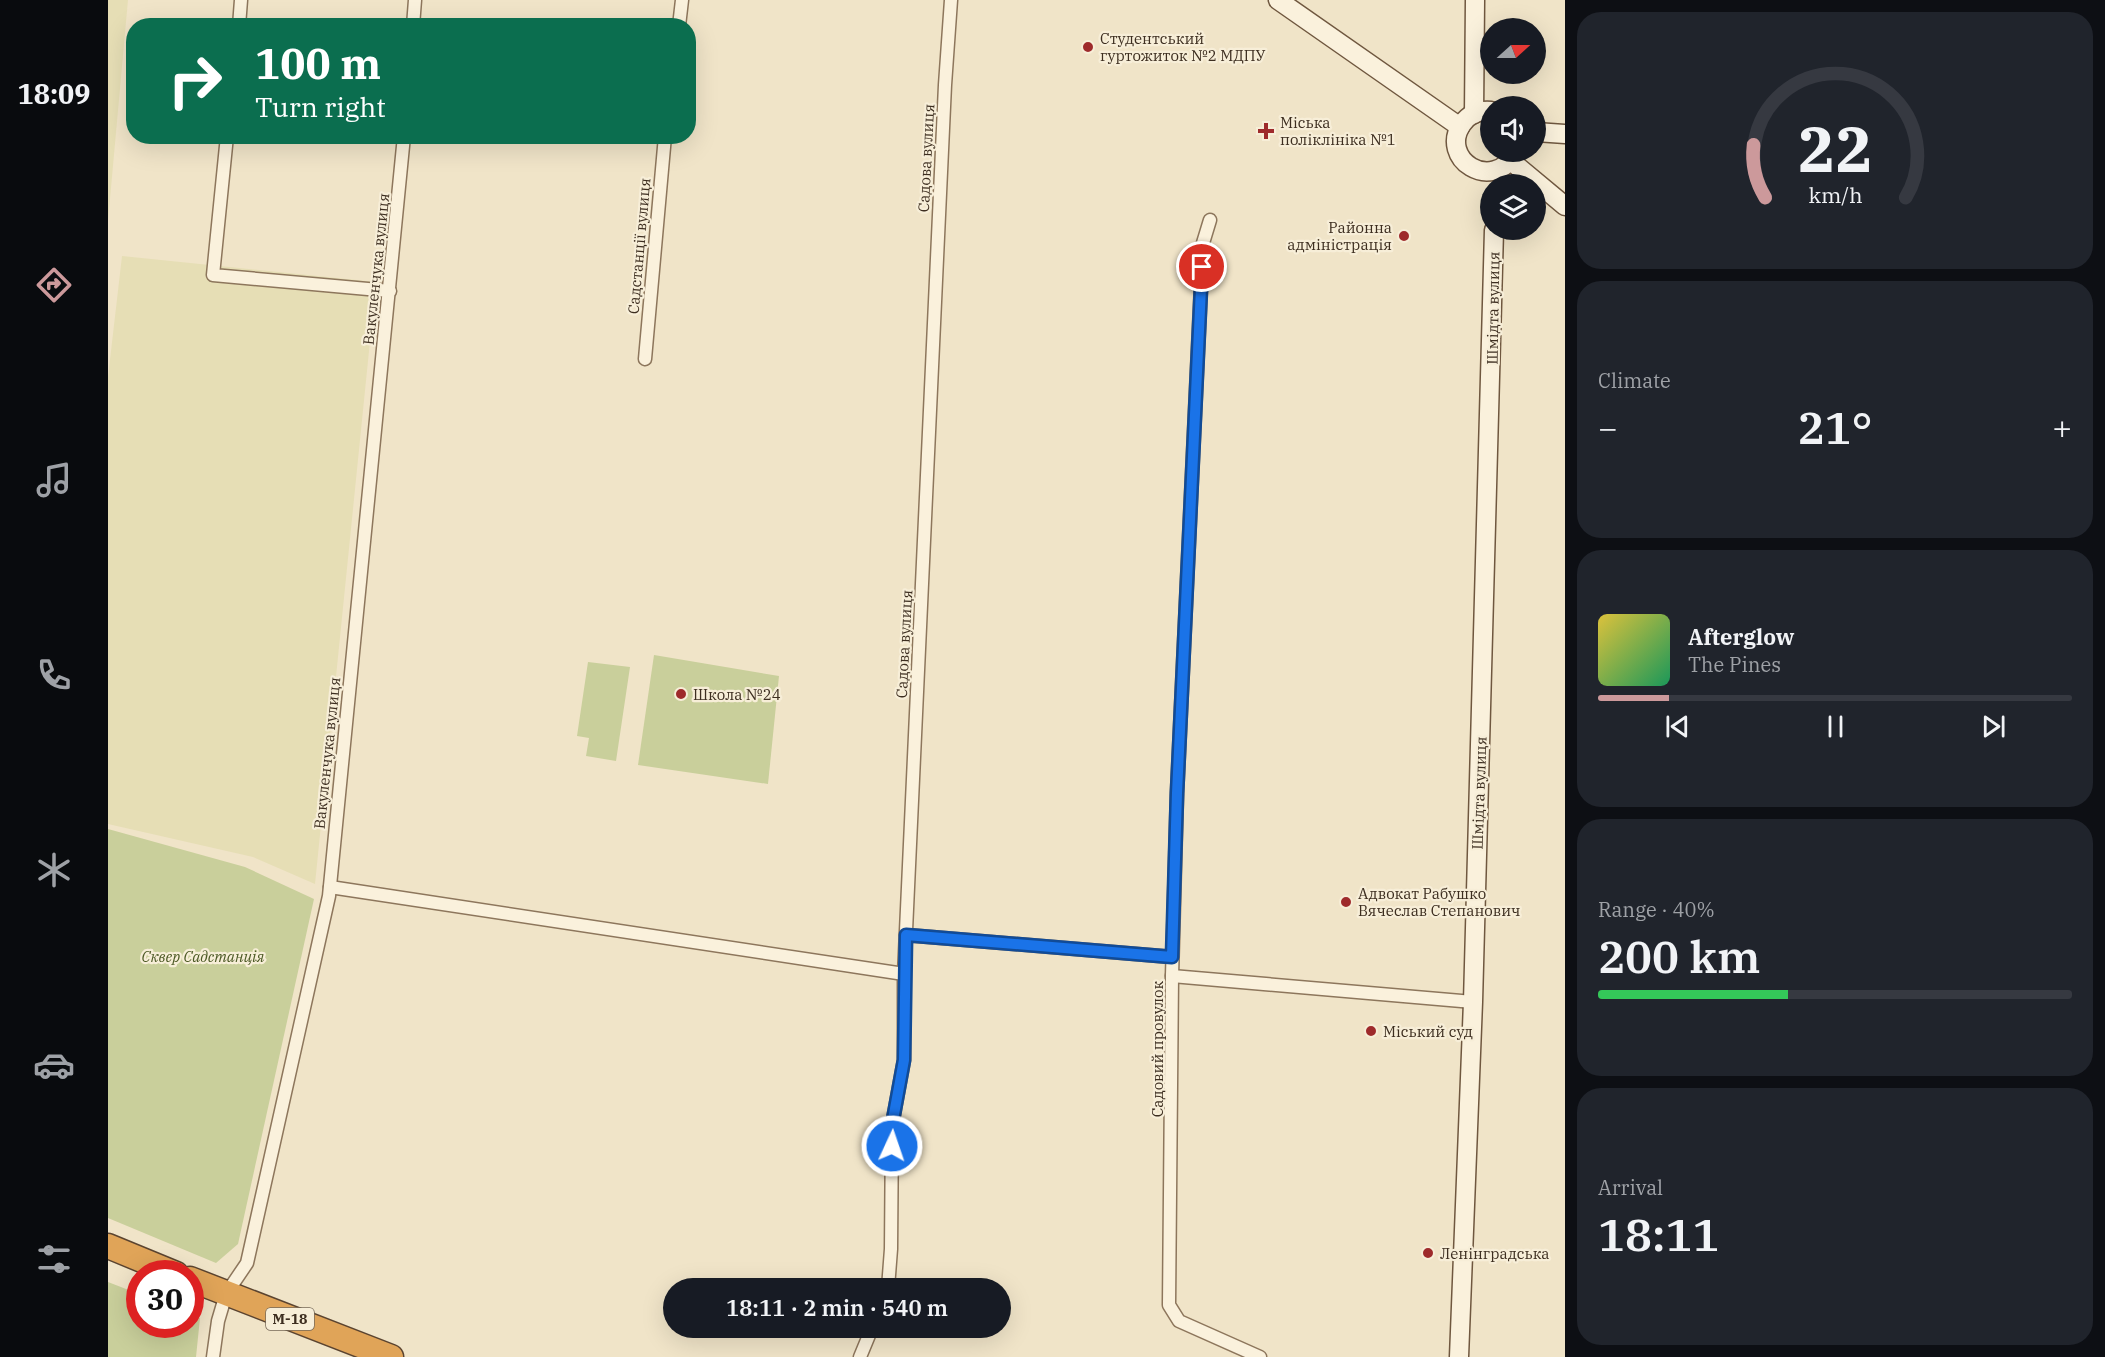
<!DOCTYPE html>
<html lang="en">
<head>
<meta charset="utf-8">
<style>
  :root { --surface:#171b24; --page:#20242c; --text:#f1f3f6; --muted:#9ea1a6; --line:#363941; --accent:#cc999b }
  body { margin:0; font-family:"IBM Plex Serif",serif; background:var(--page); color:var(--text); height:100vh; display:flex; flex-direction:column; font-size:22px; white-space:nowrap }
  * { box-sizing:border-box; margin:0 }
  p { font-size:20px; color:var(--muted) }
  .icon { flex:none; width:33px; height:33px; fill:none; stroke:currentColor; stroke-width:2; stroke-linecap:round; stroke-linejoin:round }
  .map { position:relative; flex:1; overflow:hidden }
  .drawer { display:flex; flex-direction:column; gap:12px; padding:12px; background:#0d0f14; width:540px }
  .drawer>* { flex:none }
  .guide { position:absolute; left:18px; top:18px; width:570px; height:126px; border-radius:24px; box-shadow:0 6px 24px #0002; background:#0b6e4f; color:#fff; overflow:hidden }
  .needle { width:39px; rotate:69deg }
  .tools { position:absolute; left:1372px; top:18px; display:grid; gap:12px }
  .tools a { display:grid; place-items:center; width:66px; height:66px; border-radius:50%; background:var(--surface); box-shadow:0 6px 24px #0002; font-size:30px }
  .speed { position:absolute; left:18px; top:1260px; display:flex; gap:12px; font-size:30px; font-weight:700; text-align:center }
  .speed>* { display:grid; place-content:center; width:78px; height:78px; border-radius:50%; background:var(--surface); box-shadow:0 6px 24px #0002; line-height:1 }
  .speed .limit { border:9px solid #d22; background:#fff; color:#111 }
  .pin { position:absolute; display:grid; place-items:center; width:51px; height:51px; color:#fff; margin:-26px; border:3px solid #fff; border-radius:50%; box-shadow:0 2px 6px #0007 }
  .me { position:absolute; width:66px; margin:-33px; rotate:3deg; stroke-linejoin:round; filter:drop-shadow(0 0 4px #0008) }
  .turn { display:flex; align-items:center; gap:21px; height:126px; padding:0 30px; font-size:27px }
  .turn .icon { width:78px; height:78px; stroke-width:2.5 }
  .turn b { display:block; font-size:42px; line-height:51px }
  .big { font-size:45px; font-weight:600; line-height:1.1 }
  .drawer .widget { flex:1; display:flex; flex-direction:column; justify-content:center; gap:9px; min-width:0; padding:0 21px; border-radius:24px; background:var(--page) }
  .drawer .dial { align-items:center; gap:0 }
  .dial svg { height:156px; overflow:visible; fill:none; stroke:var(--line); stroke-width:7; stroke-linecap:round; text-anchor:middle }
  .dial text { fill:var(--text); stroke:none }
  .song { display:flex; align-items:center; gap:18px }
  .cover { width:72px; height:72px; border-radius:9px; background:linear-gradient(135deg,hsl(50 70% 55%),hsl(150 70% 35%)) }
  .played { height:6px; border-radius:3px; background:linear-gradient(90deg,var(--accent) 15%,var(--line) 15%) }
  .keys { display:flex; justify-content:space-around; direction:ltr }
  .heat { display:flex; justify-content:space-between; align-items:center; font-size:33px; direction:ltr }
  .charge { height:9px; border-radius:4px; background:linear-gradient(90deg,#34c759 40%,var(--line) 0) }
  .trip { position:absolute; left:555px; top:1278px; width:348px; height:60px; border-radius:30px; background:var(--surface); box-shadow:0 6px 24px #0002; font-weight:600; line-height:60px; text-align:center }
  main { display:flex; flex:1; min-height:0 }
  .menu { display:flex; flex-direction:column; width:108px; justify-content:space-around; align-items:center; background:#090b0e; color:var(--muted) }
  .menu .icon { width:42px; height:42px }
  .menu .current { color:var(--accent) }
  .menu b { font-size:27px; color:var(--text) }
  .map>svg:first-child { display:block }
  .farmland { fill:#e6deb5 }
  .green { fill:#c9cf9b }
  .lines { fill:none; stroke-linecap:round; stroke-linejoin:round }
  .street-casing { stroke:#8d765c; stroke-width:15 }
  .secondary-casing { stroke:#6f573f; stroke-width:21 }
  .highway-casing { stroke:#5b4430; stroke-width:27 }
  .street { stroke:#faf1dc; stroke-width:12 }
  .secondary { stroke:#faf1dc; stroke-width:18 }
  .highway { stroke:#e0a458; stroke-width:24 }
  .route-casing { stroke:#114b97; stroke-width:15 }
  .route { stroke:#1a73e8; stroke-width:10 }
  .poi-dot { fill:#9e2a2b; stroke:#f7eed8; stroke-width:2 }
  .labels { text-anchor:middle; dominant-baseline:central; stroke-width:4.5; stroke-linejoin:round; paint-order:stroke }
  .shield { fill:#f7eed8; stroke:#756857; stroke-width:1.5 }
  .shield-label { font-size:14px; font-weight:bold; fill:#3d2e20 }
  .poi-label { font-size:15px; fill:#3d2e20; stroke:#f7eed8; text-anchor:start }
  .street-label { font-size:15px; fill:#3d2e20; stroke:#f7eed8 }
  .park-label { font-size:15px; font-style:italic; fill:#4d5a26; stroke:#f7eed8 }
</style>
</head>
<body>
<main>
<nav class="menu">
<b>18:09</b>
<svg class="icon current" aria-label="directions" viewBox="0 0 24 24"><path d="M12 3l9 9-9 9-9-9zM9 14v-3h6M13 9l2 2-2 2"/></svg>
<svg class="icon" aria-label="music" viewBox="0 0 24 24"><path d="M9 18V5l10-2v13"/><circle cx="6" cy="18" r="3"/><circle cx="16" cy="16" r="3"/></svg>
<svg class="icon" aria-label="phone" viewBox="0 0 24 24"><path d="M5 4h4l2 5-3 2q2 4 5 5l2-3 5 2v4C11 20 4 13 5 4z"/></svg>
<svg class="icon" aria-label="climate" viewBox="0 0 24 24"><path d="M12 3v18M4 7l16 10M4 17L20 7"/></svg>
<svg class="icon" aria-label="car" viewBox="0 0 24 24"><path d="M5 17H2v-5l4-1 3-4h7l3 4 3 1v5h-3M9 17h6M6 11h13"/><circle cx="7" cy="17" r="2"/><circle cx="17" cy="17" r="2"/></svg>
<svg class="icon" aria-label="filters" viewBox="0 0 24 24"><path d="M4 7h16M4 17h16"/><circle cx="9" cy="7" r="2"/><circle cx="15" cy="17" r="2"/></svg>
</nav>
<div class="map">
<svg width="1457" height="1357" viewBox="0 0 1457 1357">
  <rect width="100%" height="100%" fill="#f0e4c8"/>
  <g class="farmland">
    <polygon points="0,0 20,0 0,221"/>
    <polygon points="14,256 268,282 207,884 145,857 0,824 0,377"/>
  </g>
  <g class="green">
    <polygon points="546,655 671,676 660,784 530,765"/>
    <polygon points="480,662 522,667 508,761 478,756 481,738 469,736"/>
    <polygon points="0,829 137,867 206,899 130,1244 108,1263 0,1218"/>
    <polygon points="0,1282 31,1294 32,1324 82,1324 83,1315 92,1318 88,1357 0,1357"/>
  </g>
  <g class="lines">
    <g class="street-casing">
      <g id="street">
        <polyline points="131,26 133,0"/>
        <polyline points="305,26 307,0"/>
        <polyline points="571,26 574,0"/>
        <polyline points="119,136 105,275 282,291"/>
        <polyline points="1102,220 1095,243 1069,793 1064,976 1061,1305 1071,1321 1152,1357"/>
        <polyline points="537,359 557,136"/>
        <polyline points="222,887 796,974"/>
        <polyline points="798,935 1064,957"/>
        <polyline points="1064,976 1365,1002"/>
        <polyline points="780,1288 783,1249 784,1125 796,1060 796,974 837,85 843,0"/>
        <polyline points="105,1357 110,1321 118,1294 139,1263 221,896 296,136"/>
        <polyline points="752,1357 764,1328"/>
      </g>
    </g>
    <g class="secondary-casing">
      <g id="secondary">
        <polyline points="1170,0 1352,127"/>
        <path d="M1383 111C1371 110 1361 114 1354 124 1330 158 1384 195 1408 152"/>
        <polyline points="1366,114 1367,0"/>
        <polyline points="1428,132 1457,134"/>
        <polyline points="1403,161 1457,206"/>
        <polyline points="1351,1357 1365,1002 1386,230"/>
      </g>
    </g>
    <g class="highway-casing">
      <g id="highway">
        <polyline points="0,1246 68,1274"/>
        <polyline points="82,1279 283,1357"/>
      </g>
    </g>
    <use href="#street" class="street"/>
    <use href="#secondary" class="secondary"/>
    <use href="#highway" class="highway"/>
  </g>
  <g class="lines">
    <g class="route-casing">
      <polyline id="route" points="784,1146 784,1125 796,1060 798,935 1064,957 1069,793 1094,267"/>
    </g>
    <use href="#route" class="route"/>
  </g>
  <g class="poi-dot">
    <circle cx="980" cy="47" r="6"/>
    <path d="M1155 122h6v6h6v6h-6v6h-6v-6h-6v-6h6z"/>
    <circle cx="1296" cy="236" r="6"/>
    <circle cx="573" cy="694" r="6"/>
    <circle cx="1238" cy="902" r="6"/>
    <circle cx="1263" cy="1031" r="6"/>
    <circle cx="1320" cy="1253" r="6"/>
  </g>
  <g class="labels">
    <rect class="shield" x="158" y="1308" width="48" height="22" rx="4.5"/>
    <g class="shield-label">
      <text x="182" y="1319">М-18</text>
    </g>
    <g class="poi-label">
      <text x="992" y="38">Студентський<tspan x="992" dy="17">гуртожиток №2 МДПУ</tspan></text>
      <text x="1172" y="122">Міська<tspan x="1172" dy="17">поліклініка №1</tspan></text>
      <text x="1284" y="227" text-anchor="end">Районна<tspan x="1284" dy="17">адміністрація</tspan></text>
      <text x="585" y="694">Школа №24</text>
      <text x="1250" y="893">Адвокат Рабушко<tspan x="1250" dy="17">Вячеслав Степанович</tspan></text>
      <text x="1275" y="1031">Міський суд</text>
      <text x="1332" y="1253">Ленінградська</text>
    </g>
    <g class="street-label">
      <text transform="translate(818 158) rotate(-87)">Садова вулиця</text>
      <text transform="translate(531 246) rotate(-85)">Садстанції вулиця</text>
      <text transform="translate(268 269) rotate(-84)">Вакуленчука вулиця</text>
      <text transform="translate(1385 308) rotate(-89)">Шмідта вулиця</text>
      <text transform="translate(796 644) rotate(-87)">Садова вулиця</text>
      <text transform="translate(219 753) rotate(-84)">Вакуленчука вулиця</text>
      <text transform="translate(1371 793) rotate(-88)">Шмідта вулиця</text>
      <text transform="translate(1049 1049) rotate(-90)">Садовий провулок</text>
    </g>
    <g class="park-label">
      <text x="95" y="956">Сквер Садстанція</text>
    </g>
  </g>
</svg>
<div class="tools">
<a><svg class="needle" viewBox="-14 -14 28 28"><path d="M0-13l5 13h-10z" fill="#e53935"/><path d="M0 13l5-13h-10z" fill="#9ea1a6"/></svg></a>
<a><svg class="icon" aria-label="sound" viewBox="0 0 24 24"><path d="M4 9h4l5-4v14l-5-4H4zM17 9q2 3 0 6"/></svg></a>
<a><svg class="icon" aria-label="layers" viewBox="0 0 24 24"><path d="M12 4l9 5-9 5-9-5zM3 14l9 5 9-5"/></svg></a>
</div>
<div class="speed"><div class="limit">30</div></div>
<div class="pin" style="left:1094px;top:267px;background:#d93025"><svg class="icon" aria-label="arrive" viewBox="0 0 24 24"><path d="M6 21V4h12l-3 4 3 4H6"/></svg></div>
<svg class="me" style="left:784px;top:1146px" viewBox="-20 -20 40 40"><circle r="17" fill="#1a73e8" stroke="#fff" stroke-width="3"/><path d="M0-11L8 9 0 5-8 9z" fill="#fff"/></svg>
<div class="trip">18:11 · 2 min · 540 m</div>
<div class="guide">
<div class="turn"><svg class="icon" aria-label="right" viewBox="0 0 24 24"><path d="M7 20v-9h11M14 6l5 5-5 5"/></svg><div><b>100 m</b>Turn right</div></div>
</div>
</div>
<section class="drawer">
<div class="widget dial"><svg viewBox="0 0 100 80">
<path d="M14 69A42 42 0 1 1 86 69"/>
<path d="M14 69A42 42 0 0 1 8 42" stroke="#cc999b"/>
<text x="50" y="56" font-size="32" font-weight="700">22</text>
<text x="50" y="72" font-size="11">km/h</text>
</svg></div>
<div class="widget"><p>Climate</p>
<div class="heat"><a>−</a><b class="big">21°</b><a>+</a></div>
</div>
<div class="widget">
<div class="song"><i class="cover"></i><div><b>Afterglow</b><p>The Pines</p></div></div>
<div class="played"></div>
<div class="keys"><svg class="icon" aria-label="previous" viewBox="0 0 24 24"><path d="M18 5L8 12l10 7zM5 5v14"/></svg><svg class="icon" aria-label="pause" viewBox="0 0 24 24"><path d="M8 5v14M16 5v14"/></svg><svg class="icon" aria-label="next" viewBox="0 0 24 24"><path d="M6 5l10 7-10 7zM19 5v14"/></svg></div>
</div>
<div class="widget"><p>Range · 40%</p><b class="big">200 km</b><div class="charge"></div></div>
<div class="widget"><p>Arrival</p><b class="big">18:11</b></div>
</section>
</main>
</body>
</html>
